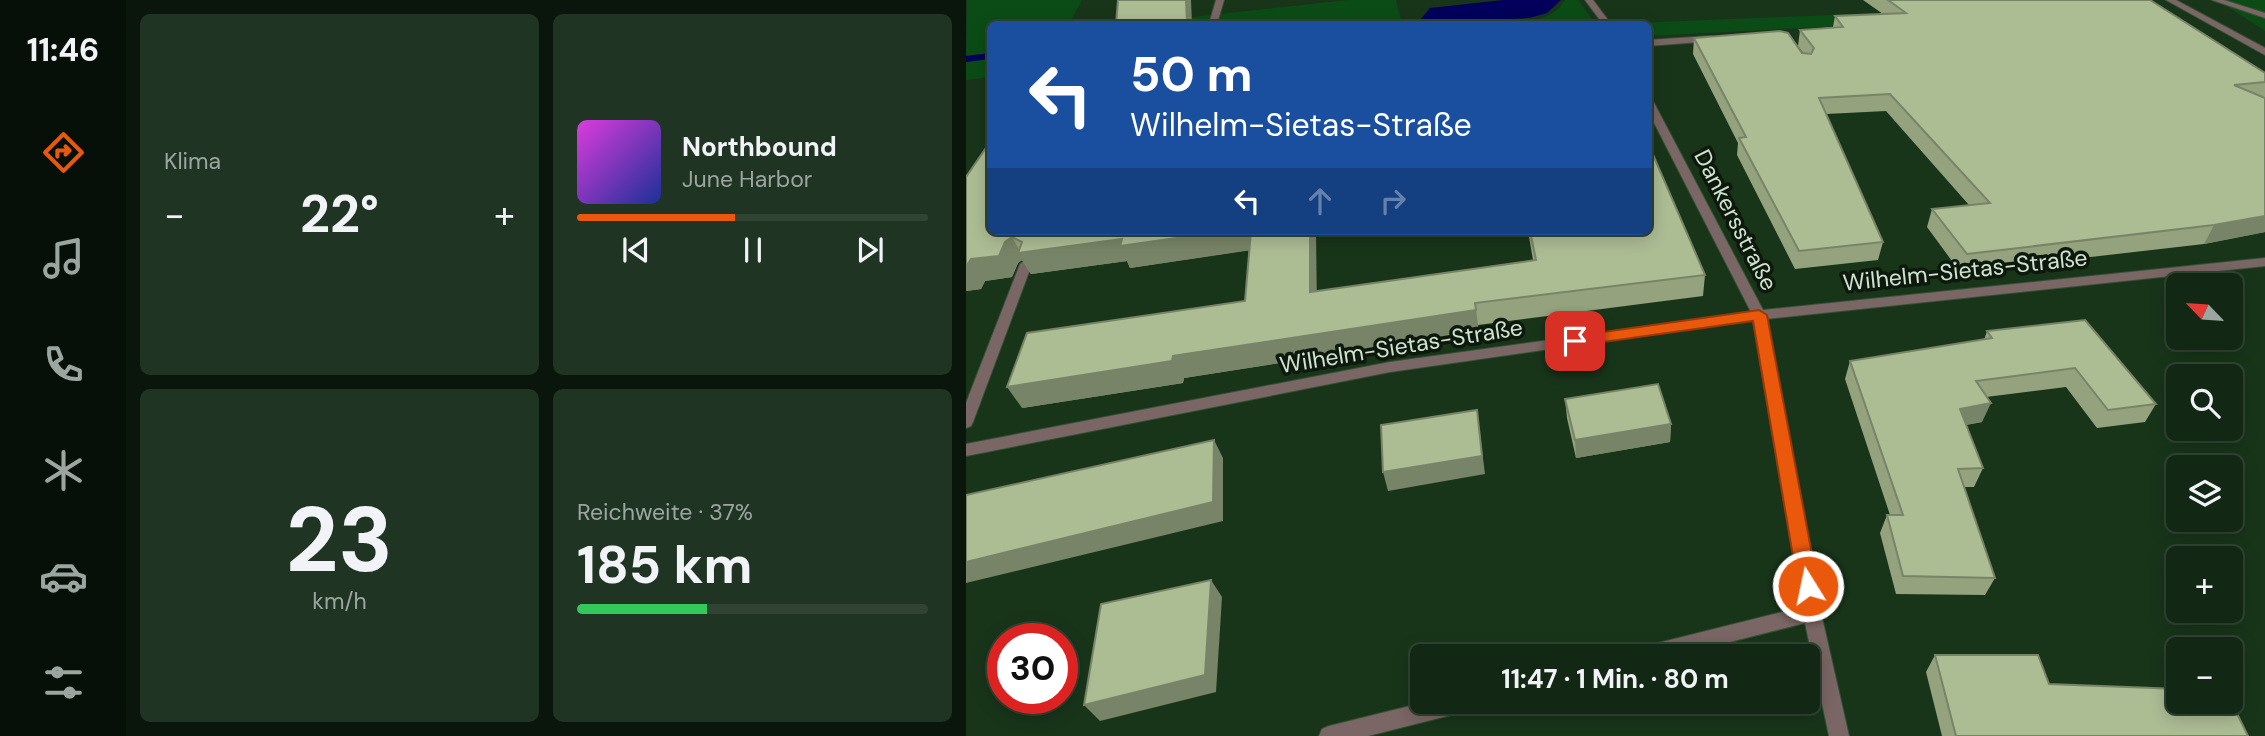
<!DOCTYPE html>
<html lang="de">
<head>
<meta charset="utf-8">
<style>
  :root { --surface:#122814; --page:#1f3422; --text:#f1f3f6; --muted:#9ca6a0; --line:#314434; --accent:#ea580c }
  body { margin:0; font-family:"DM Sans",sans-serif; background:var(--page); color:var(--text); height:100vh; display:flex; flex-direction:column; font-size:26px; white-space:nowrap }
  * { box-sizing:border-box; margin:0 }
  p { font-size:23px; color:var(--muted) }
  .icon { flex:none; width:38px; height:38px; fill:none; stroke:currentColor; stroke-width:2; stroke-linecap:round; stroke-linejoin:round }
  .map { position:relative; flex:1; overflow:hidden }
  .details { display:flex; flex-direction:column; gap:14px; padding:14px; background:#0a160b; width:840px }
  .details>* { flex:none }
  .top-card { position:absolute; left:21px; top:21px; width:665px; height:214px; border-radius:10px; box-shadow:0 4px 18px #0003,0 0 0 2px var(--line); background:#1a4fa0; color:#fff; overflow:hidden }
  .needle { width:46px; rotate:295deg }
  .buttons { position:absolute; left:1200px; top:273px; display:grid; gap:14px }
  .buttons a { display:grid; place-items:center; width:77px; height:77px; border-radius:10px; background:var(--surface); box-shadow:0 4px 18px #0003,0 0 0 2px var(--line); font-size:35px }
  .speed { position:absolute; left:21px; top:623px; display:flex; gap:14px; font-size:35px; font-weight:700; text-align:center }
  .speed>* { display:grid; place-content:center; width:91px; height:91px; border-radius:50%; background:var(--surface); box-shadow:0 4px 18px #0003,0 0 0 2px var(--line); line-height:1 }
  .speed .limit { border:10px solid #d22; background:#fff; color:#111 }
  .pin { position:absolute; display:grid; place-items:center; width:60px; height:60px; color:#fff; margin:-30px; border-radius:14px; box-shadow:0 4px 10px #0006 }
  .me { position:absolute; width:77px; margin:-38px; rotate:350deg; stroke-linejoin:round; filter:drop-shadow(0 0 5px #0008) }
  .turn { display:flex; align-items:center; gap:24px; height:147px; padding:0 28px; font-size:32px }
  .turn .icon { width:91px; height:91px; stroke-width:2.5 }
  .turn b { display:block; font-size:49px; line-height:60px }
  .lanes { display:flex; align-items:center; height:66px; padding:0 28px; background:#0003; justify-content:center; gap:35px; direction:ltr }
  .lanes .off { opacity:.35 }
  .big { font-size:52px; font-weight:700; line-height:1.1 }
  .details .tile { flex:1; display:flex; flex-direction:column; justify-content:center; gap:10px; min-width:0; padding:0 24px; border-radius:10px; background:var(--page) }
  .details .dial { align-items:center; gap:0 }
  .dial b { font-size:91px; line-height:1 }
  .song { display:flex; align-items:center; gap:21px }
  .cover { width:84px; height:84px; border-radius:10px; background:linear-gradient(135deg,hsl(300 70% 55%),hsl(230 70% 35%)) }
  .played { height:7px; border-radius:4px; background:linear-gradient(90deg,var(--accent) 45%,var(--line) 45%) }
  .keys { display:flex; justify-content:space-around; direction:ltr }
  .heat { display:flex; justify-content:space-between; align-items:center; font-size:38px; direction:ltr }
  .charge { height:10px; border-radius:5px; background:linear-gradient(90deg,#34c759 37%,var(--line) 0) }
  .details .tiles { flex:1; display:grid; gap:14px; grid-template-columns:repeat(2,1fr) }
  .trip { position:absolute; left:444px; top:644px; width:410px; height:70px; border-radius:10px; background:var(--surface); box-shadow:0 4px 18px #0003,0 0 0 2px var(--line); font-weight:700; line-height:70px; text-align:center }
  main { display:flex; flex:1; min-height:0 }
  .dock { display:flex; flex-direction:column; width:126px; justify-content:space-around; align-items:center; background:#071008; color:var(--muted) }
  .dock .icon { width:49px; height:49px }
  .dock .active { color:var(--accent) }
  .dock b { font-size:32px; color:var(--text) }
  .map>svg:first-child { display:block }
  .green { fill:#0b4c16 }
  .water { fill:#02005b }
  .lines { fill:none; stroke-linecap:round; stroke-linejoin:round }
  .stream { fill:#02005b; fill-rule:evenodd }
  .lane-casing { stroke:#355137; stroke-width:2 }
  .street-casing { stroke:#355137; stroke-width:2 }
  .lane { fill:#7a6664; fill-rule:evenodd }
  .street { fill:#7a6664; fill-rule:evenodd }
  .wall { fill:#94a27e }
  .shaded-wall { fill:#788467 }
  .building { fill:#acbc93; stroke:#788467; stroke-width:2 }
  .route { fill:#ea580c; stroke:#983908; stroke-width:2 }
  .labels { text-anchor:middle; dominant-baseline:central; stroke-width:7; stroke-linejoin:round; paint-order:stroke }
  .street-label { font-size:23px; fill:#d0e2d0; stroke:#0d190d }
</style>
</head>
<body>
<main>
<nav class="dock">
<b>11:46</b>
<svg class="icon active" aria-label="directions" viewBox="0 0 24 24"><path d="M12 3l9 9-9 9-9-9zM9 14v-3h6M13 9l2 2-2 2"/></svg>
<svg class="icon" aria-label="music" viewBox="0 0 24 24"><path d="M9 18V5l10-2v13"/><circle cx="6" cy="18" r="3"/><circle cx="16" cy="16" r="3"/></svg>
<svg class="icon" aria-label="phone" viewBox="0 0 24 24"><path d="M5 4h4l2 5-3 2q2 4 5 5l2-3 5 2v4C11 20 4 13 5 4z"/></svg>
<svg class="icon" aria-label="climate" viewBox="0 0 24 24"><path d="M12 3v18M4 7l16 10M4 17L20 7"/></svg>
<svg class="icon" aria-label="car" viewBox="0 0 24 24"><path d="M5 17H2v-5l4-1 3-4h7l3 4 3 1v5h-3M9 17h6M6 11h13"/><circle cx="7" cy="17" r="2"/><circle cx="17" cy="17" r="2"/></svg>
<svg class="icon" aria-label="filters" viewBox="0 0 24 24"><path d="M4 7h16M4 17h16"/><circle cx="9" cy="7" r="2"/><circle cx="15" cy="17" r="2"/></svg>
</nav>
<section class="details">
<div class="tiles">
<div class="tile"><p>Klima</p>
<div class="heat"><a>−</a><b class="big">22°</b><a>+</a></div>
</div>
<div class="tile">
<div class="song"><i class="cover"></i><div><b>Northbound</b><p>June Harbor</p></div></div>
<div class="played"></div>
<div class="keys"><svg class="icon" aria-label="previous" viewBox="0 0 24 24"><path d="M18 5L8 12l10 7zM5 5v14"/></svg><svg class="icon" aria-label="pause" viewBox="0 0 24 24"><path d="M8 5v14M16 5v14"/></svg><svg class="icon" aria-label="next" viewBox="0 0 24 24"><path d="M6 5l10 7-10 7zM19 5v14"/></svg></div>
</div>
<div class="tile dial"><b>23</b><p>km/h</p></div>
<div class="tile"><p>Reichweite · 37%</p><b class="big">185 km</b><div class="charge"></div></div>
</div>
</section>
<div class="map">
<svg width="1299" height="736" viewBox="0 0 1299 736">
  <rect width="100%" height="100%" fill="#18351a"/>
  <g class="green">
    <polygon points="1,0 116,0 103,24 24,24 24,77 0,80"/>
    <polygon points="382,0 430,0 436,24 164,24"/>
    <path d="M599 0H612L628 22 666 20 669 23 1136 4 1145 12 683 36 682 24H502C531 23 583 29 599 0Z"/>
    <polygon points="1252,0 1299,0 1299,31"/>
  </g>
  <polygon class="water" points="537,0 595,0 581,13 563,18 451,24 464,8"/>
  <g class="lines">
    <g class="stream">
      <polygon points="459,21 462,21 462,24 423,24 427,22"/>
      <polygon points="24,53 24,59 0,62 0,56"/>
    </g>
    <g class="lane-casing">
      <g id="lane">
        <polygon points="1246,0 1258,0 1299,13 1299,18"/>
        <polygon points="744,36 747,37 747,41 682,46 682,40"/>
        <polygon points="60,260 66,264 7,422 5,426 0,428 0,403 54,264"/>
      </g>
    </g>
    <g class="street-casing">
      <g id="street">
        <polygon points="250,0 258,0 251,24 243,24"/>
        <polygon points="619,0 627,0 645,24 637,24"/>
        <polygon points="1200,0 1210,0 1299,48 1299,55"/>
        <polygon points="682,98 687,101 797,310 1299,258 1299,266 800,319 855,613 883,736 863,736 839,623 709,656 667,656 669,650 676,647 836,607 787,320 424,372 0,456 0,444 424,362 785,312 682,111"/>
        <polygon points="460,702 507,702 504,709 497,712 402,736 353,736 356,729 363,726"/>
      </g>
    </g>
    <use href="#lane" class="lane"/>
    <use href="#street" class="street"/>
  </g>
  <g class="wall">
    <polygon points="897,0 1184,0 1299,73 1299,98 1298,98 1299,98 1299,232 1238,244 994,272 961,227 966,209 1003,205 920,111 860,114 917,242 912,260 829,269 771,155 772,143 727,54 728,38 838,54 832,46 834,30 867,27 869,16 917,14"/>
    <polygon points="0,177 350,231 350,291 567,260 562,231 682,231 739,275 737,296 512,325 513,332 218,378 217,383 56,408 279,301 283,250 164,268 161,261 65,274 56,260 52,263 46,277 19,281 15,289 0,291"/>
    <polygon points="1119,320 1190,404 1179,422 1131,428 1100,387 1020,397 1016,422 1000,425 1017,468 1008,487 998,487 1029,578 1019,595 930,594 914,533 921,515 924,515 879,379 884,361 1018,340 1021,331"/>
    <polygon points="599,399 705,424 704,442 610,458 601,418"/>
    <polygon points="969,655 1083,684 1282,736 976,736 960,672"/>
  </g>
  <g class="shaded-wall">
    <polygon points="220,0 225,0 226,24 221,24"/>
    <polygon points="1299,216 1299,232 1238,244 1248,225"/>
    <polygon points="260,231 287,231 293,249 164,268 161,261 65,274 56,260 52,263 46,277 19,281 15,289 0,291 0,267 5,259 39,242 46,237 55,253 156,239"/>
    <polygon points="344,231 350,231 351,314 344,292"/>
    <polygon points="510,310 513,332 218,378 217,383 56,408 41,387 207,356"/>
    <polygon points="1025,403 1016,422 987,427 994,409"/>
    <polygon points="511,410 519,474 422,491 417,472"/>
    <polygon points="705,424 704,442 610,458 609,440"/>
    <polygon points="248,440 257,458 257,521 0,583 0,562"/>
    <polygon points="245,580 256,597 250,692 134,721 118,705"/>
  </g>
  <g class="building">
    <polygon points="152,0 220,0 221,24 150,24"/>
    <polygon points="922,0 1184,0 1299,73 1299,82 1268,85 1299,98 1299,216 1248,225 1001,254 966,209 1024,203 924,94 853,98 917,242 833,251 773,138 780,137 728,38 814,31 822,33 836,53 845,54 848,48 834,30 877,27 869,16 940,13"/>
    <polygon points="24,142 24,231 260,231 154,246 156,239 52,253 56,242 46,237 39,242 33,256 5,259 0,267 0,177"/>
    <polygon points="682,143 739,275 509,303 510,310 207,356 206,361 41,387 61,333 279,301 285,231 344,231 344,292 570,260 564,231 682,231"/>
    <polygon points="1119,320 1190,404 1142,410 1109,368 1010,381 1025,403 994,409 1017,468 992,469 1029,578 937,576 921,515 937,515 884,361 1026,338 1021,331"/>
    <polygon points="692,384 705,424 609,440 599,399"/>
    <polygon points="511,410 516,456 417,472 415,425"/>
    <polygon points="248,440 247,502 0,562 0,495"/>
    <polygon points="245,580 239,675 118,705 135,604"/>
    <polygon points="969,655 1072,655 1083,684 1213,689 1213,702 1265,701 1282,736 990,736"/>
  </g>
  <polygon class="route" points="793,310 801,315 852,586 849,592 842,595 834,592 832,586 787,321 609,346 601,341 609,336"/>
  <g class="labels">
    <g class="street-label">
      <text transform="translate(770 220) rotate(63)">Dankersstraße</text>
      <text transform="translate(999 270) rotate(-6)">Wilhelm-Sietas-Straße</text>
      <text transform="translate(435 346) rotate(-9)">Wilhelm-Sietas-Straße</text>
    </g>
  </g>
</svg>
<div class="buttons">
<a><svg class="needle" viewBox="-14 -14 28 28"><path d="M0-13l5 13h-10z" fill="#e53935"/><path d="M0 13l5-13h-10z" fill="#9ca6a0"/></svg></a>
<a><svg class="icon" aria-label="search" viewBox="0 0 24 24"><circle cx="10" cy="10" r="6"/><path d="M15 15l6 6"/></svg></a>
<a><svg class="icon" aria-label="layers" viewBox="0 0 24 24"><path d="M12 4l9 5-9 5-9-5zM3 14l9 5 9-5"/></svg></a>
<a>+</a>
<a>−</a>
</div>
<div class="speed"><div class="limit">30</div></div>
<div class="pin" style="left:609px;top:341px;background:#d93025"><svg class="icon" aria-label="arrive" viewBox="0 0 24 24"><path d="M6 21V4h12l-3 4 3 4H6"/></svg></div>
<svg class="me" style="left:842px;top:586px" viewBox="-20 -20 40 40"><circle r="17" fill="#ea580c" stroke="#fff" stroke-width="3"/><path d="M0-11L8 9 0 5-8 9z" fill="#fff"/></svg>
<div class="trip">11:47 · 1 Min. · 80 m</div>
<div class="top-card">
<div class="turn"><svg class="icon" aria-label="left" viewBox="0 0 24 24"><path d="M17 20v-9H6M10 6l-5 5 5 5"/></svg><div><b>50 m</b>Wilhelm-Sietas-Straße</div></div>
<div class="lanes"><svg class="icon" aria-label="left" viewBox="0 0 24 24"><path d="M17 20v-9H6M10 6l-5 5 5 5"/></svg><svg class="icon off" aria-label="ahead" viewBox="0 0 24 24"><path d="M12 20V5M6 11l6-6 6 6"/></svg><svg class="icon off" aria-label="right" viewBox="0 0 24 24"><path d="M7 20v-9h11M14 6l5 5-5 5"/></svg></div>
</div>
</div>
</main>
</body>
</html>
